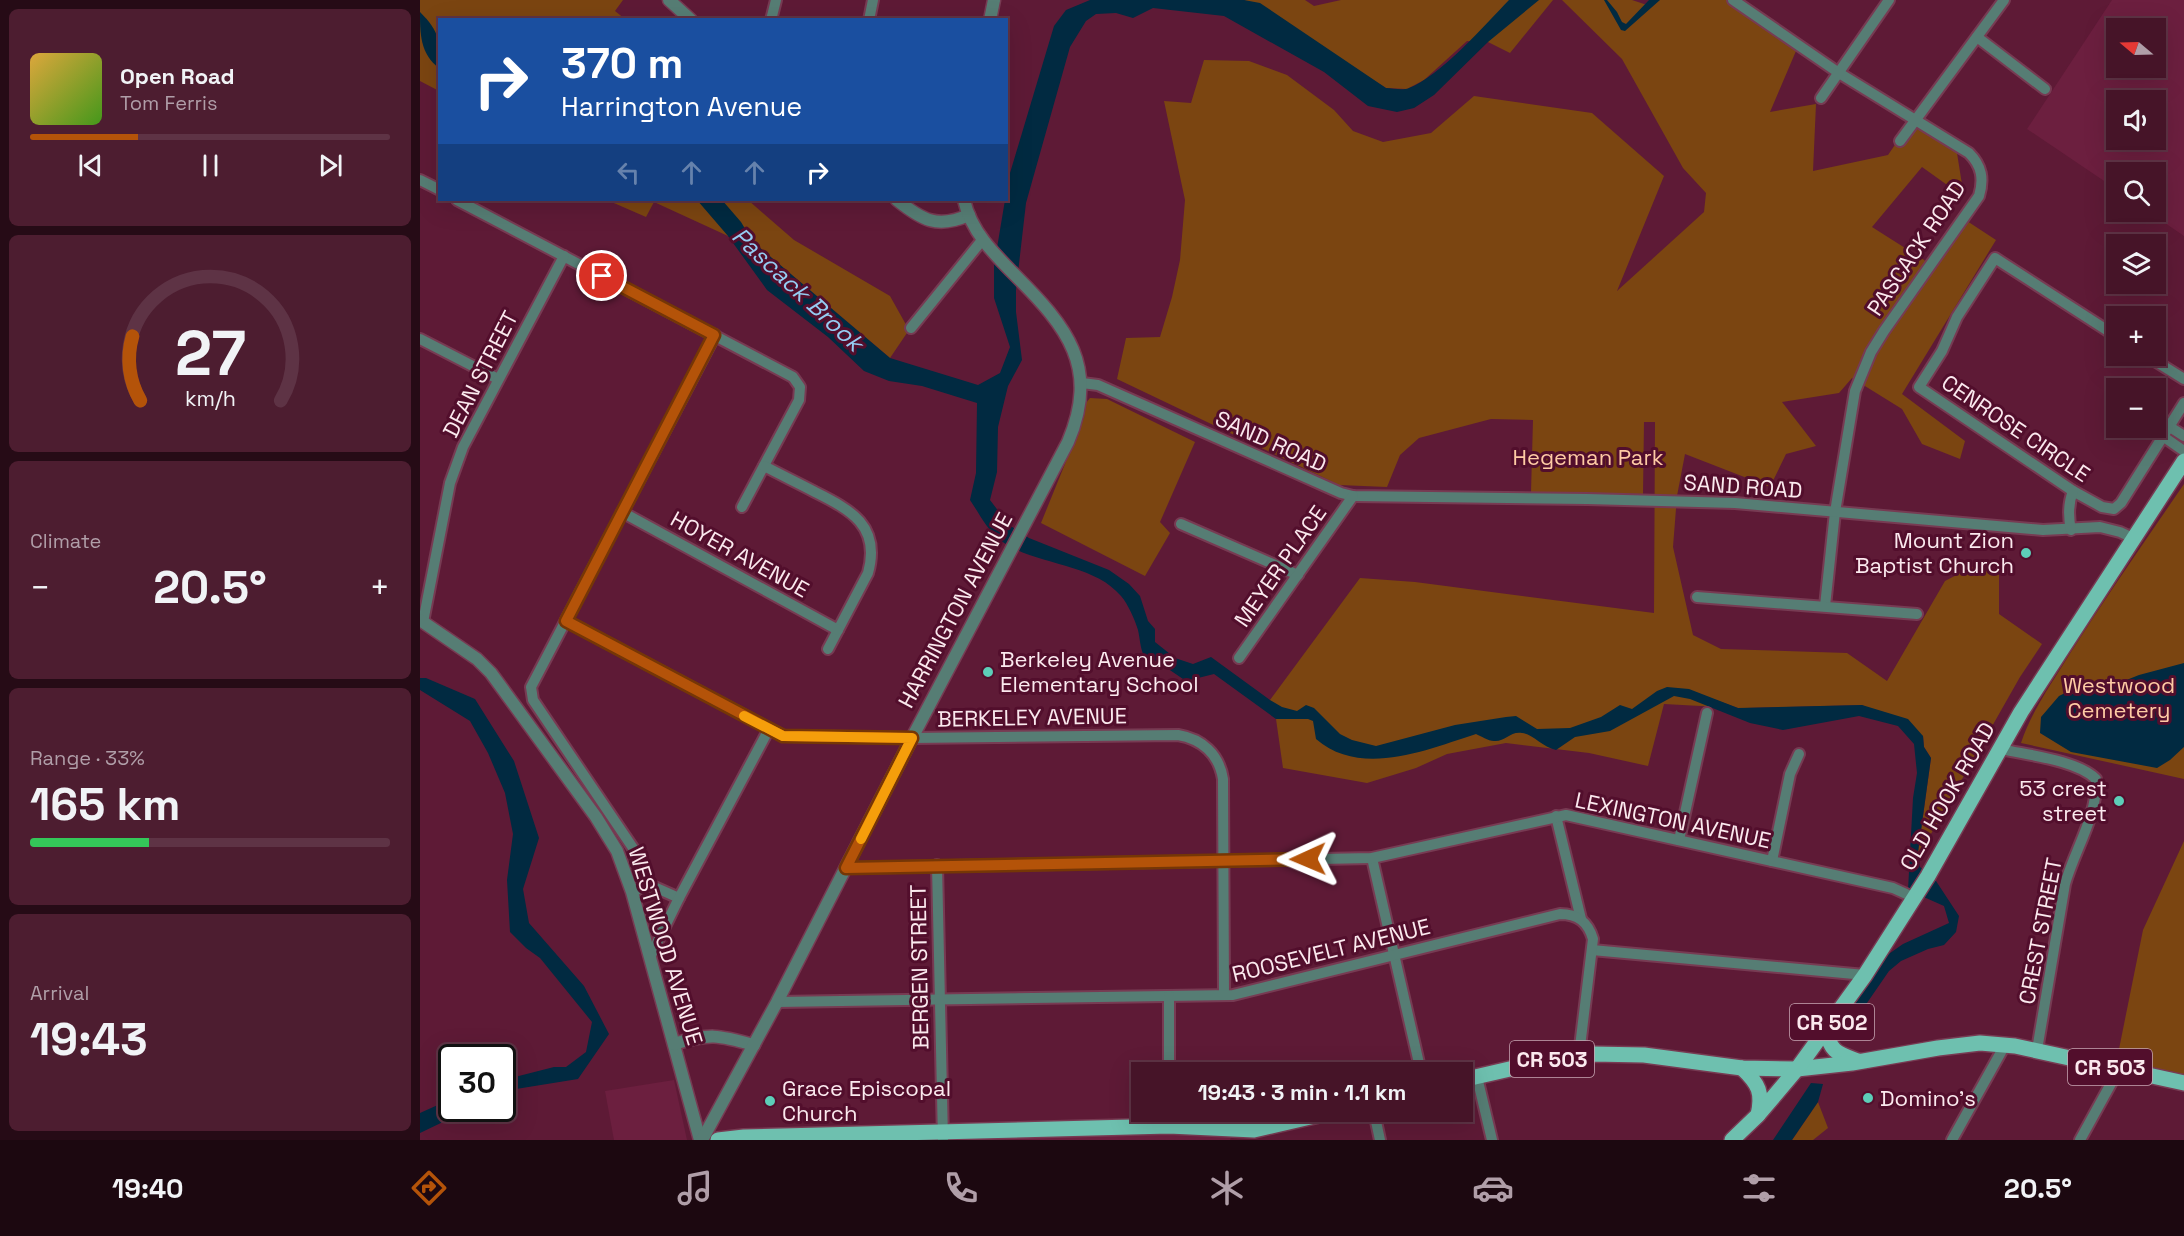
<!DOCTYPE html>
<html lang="en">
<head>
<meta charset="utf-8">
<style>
  :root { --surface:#461428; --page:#4d1d30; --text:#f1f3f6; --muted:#b09ea8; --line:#5e3345; --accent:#b45309 }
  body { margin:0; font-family:"Space Grotesk",sans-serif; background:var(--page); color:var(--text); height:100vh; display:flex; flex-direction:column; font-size:22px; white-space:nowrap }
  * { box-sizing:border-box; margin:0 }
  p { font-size:20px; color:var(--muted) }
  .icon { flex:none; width:33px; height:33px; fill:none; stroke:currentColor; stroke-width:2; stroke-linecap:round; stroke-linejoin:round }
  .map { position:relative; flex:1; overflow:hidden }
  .side { display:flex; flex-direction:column; gap:9px; padding:9px; background:#260b16; width:420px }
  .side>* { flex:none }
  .banner { position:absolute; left:18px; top:18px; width:570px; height:183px; border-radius:0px; box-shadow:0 6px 24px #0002,0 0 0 2px var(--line); background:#1a4fa0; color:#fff; overflow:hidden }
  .needle { width:39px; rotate:289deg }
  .buttons { position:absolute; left:1686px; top:18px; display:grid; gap:12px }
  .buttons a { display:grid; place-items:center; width:60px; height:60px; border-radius:0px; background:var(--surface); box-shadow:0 6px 24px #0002,0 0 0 2px var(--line); font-size:30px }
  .speed { position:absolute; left:18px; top:1044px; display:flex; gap:12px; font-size:30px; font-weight:700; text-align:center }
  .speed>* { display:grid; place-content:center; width:78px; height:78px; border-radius:50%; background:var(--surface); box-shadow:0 6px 24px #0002,0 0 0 2px var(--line); line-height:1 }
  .speed .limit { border:3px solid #111; border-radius:9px; background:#fff; color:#111 }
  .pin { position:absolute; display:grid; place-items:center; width:51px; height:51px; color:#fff; margin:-26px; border:3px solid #fff; border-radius:50%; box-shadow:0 2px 6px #0007 }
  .me { position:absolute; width:66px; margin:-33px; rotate:269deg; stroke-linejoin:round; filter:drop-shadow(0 0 4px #0008) }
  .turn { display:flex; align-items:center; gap:21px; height:126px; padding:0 24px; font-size:27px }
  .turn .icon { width:78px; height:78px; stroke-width:2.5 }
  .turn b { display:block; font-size:42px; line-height:51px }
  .lanes { display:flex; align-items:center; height:57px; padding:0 24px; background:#0003; justify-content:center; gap:30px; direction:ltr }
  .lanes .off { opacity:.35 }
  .big { font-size:45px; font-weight:800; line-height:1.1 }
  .side .tile { flex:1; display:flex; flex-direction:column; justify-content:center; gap:9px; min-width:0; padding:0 21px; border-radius:9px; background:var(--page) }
  .side .dial { align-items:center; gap:0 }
  .dial svg { height:156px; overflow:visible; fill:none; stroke:var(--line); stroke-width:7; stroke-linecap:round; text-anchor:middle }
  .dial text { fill:var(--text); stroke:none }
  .song { display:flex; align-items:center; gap:18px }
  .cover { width:72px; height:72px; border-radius:9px; background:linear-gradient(135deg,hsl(40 70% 55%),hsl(100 70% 35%)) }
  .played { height:6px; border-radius:3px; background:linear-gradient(90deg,var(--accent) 30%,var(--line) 30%) }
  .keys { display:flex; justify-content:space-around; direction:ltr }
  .heat { display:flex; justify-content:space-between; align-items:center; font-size:33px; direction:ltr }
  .charge { height:9px; border-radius:4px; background:linear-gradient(90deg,#34c759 33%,var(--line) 0) }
  .trip { position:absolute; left:711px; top:1062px; width:342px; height:60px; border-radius:0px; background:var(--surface); box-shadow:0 6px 24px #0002,0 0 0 2px var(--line); font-weight:800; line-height:60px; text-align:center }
  .tab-bar { display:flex; height:96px; justify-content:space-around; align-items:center; background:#1c0810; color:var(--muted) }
  .tab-bar .icon { width:42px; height:42px }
  .tab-bar .active { color:var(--accent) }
  .tab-bar b { font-size:27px; color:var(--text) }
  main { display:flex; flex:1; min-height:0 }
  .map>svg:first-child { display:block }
  .built { fill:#6c1f3f; fill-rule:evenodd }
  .green { fill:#7b4511 }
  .water { fill:#012a41 }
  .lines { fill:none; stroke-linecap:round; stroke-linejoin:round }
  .minor-casing { stroke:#773b53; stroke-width:14 }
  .tertiary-casing { stroke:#773b53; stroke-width:15 }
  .primary-casing { stroke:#773b53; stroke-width:18 }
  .minor { stroke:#567d74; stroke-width:10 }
  .tertiary { stroke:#567d74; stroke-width:12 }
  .primary { stroke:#6ec0af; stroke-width:15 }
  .route-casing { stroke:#753606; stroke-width:15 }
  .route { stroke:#b45309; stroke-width:10 }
  .slow { stroke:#f59e0b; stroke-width:10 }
  .poi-dot { fill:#5dceb8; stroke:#520e2c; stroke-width:2 }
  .labels { text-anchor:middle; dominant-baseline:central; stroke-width:6; stroke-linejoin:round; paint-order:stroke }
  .shield { fill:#520e2c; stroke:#c8a7b4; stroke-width:1.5 }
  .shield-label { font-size:21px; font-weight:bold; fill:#fbe9ee }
  .street-label { font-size:22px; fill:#fbe9ee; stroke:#520e2c }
  .park-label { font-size:22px; fill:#fecba4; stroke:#520e2c }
  .poi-label { font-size:22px; fill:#fbe9ee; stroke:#520e2c; text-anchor:start }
  .water-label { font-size:24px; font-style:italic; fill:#95ccf2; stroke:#520e2c }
</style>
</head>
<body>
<main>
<section class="side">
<div class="tile">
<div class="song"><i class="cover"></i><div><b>Open Road</b><p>Tom Ferris</p></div></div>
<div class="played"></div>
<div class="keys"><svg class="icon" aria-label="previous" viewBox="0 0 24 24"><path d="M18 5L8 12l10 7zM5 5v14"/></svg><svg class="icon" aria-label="pause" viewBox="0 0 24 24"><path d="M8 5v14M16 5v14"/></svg><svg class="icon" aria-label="next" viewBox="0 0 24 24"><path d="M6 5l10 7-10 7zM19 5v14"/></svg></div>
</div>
<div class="tile dial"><svg viewBox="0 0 100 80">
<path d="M14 69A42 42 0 1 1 86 69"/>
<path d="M14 69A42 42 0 0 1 10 36" stroke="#b45309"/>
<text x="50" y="56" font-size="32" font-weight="700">27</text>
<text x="50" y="72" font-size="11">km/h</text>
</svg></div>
<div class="tile"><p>Climate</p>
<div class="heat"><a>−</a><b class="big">20.5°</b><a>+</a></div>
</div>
<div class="tile"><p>Range · 33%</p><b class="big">165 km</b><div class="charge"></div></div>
<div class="tile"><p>Arrival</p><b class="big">19:43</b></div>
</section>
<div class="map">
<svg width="1764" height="1140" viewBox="0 0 1764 1140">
  <rect width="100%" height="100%" fill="#5e1a36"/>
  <g class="built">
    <path d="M1692 0H1764V236L1729 212H1736V172H1696V189L1607 129ZM1696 28H1736V68H1696ZM1696 100H1736V140H1696Z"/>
    <polygon points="254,1080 267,1140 194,1140 185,1091"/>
    <polygon points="815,1128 810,1140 417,1140"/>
  </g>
  <g class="green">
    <polygon points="0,0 203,0 195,11 205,19 20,20 19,91 0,81"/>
    <polygon points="824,0 885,0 894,6 921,0 1133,0 1090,53 1068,42 1047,41 1004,80 987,89 966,88"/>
    <polygon points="1142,0 1212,0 1227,5 1229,0 1315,0 1318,10 1376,51 1350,112 1396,104 1393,171 1468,155 1492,120 1537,153 1544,197 1502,167 1452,227 1515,267 1547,221 1576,240 1482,394 1545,441 1540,459 1502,444 1482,409 1432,378 1419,393 1362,402 1396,446 1366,454 1350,487 1265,454 1257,496 1253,547 1273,635 1301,649 1427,653 1467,681 1525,581 1552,567 1579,570 1579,614 1622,644 1600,677 1499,855 1498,853 1511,758 1504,747 1503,736 1442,705 1326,708 1318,708 1293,699 1299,707 1244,704 1228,766 1169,753 1086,743 1027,754 996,768 947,783 863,768 856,719 850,700 940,578 995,582 1234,613 1235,422 1224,422 1223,494 1111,492 1113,420 1071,419 999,438 980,455 967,487 919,485 697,379 706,338 740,337 752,297 760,260 765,200 744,101 771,103 784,60 829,61 867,75 914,110 933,131 963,142 1011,133 1054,96 1172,113 1244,176 1197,291 1284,212 1286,193 1263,168 1202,59"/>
    <polygon points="187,200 328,200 374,240 470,296 489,330 470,358 333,242 308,236 234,202 226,217"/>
    <polygon points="670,398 687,399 775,442 740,522 750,533 725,576 621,523 664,417 665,404"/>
    <path d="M1764 484V779L1601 743C1611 712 1632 683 1649 655 1686 597 1725 541 1764 484Z"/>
    <polygon points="1764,841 1764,1083 1699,1069 1697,1059 1723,930"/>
    <polygon points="1398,1102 1408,1128 1393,1140 1372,1140"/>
  </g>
  <g class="water">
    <path d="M670 0H824L840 3 966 88C973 88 982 91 989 88 1019 77 1066 24 1089 0H1119L1068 42 1014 95 994 108 977 112 948 106 904 72 804 16 733 8 713 18 696 13 676 14 666 21 650 47 606 203 596 290V312L602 360 588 386 578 427 577 472 570 500 589 525 609 538 689 570 709 584 720 596 728 621 735 629V642L755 658 773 664 791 657 850 700 862 707 877 711 886 705 894 708 920 734 932 740 956 746 1035 725 1086 717 1096 716 1117 729 1150 728 1181 717 1200 705 1212 709 1237 691 1247 687 1269 689 1318 708 1442 705 1488 719 1503 736 1504 747 1511 758 1498 852 1500 867 1516 881 1539 916 1536 932 1524 945 1508 949 1481 961 1469 971 1438 1016 1428 1022 1423 1031 1415 1025 1463 958 1483 944 1529 923 1524 906 1488 890 1493 798 1497 773 1494 744 1478 726 1439 716 1363 730 1330 723 1270 699 1254 696 1190 731 1155 737 1136 750C1122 747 1113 734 1102 733 1090 731 1085 742 1074 741 1068 741 1061 736 1056 734 1006 750 941 778 896 739L893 721 888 719H856L794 674 766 681 738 662 724 656C720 647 720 639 718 630 715 620 708 604 701 596 673 562 615 566 580 540 567 530 559 513 550 500L556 473 557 403 502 386 469 381 444 371 408 337 347 290 308 236 277 200H302L321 222 333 242 470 358 558 385 580 373 590 347 574 298V266L585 200H586L587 183 634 26 646 10Z"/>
    <polygon points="1184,0 1187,0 1197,12 1202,22 1206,24 1229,0 1240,0 1205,31 1201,30"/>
    <path d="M0 12C20 32 20 41 19 68 0 54 0 33 0 12Z"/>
    <polygon points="1764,663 1764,747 1750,760 1737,768 1651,752 1620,733 1621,717 1639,696 1645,693 1652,694 1658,692 1676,682 1704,681 1719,675"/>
    <polygon points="0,678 6,678 55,699 94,761 119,838 103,889 109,923 164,986 189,1034 158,1079 96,1089 83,1094 83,1080 134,1067 146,1067 166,1052 172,1022 120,958 106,948 90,932 87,880 93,834 85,793 68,753 50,721 0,690"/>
    <polygon points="1391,1083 1403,1084 1398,1102 1372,1140 1353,1140"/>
    <polygon points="31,1099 32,1108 50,1109 0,1133 0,1113"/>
  </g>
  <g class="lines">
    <g class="minor-casing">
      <g id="minor">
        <path d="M1313 0 1419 73 1549 153C1562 166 1564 179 1559 196L1464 331 1451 352 1435 391 1415 512 1405 606"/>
        <polyline points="351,20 356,0"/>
        <polyline points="449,20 453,0"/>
        <polyline points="1557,37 1625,89"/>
        <polyline points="1401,98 1469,0"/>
        <polyline points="1480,141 1584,0"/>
        <polyline points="0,180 20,190"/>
        <polyline points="37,200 373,377 380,387 379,400 322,507"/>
        <polyline points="491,328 563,239"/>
        <polyline points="1696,336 1575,258 1537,317 1522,351 1499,387 1653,491 1682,507 1694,509 1701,503 1764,403"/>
        <polyline points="0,339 78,379"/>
        <polyline points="1727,356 1764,379"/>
        <polyline points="662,383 678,385 921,493 933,496 1167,499 1315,503 1623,530 1680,527 1700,532 1713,538"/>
        <polyline points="1736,418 1764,436"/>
        <polyline points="1731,428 1764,451"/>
        <path d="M344 466C361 475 378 483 395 492 431 510 461 526 448 573L408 649"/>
        <polyline points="202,512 418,630"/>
        <polyline points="761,524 878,575"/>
        <path d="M1651 530C1648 516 1648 504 1653 491"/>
        <polyline points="1277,597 1497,614"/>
        <path d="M146 621 363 736 492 738 758 735C782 739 799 754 803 779L804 995"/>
        <polyline points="3,622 30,483 43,447 144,256"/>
        <polyline points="819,658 933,496"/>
        <path d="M1581 749C1607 755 1657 760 1676 779 1678 815 1655 849 1645 884L1617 1050"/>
        <polyline points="1136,816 1161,919"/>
        <polyline points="1259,840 1287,713"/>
        <polyline points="952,858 1001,1072"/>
        <polyline points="1352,861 1370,774 1379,754"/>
        <polyline points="517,865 523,1140"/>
        <polyline points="426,868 952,858 1146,815 1473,888 1495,898"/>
        <polyline points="223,882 259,898"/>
        <path d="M212 892C231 886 220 865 215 851L113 700 111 687 295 335"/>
        <polyline points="1172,950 1445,975"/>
        <polyline points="230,957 259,898 349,729"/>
        <path d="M357 1002 813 995 1140 914C1158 914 1168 922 1173 939L1159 1055"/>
        <polyline points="749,1072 749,996"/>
        <polyline points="1057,1077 1072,1140"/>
        <polyline points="954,1112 960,1140"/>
        <polyline points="749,1126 749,1112"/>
        <polyline points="1532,1140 1585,1045"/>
        <polyline points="1660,1140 1699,1069"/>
      </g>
    </g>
    <g class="tertiary-casing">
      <g id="tertiary">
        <polyline points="249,0 271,20"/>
        <polyline points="570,20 574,0"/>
        <path d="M477 200C502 220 517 229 549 215"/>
        <polyline points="0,620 57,659 71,673 176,817 197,851 212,892 280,1140"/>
        <path d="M254 1044C290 1033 298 1035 334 1045"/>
        <path d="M282 1140 357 1002 492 738 648 442C680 367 647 327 595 275 573 253 551 231 544 200"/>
      </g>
    </g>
    <g class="primary-casing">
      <g id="primary">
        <path d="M1406 1030C1411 1053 1417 1053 1438 1061"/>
        <path d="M1322 1068C1339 1084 1343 1093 1338 1115"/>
        <polyline points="1042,1080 1133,1059 1173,1054 1224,1055 1322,1068 1377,1069 1432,1063 1518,1048 1560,1043 1595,1046 1764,1083"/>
        <polyline points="298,1140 324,1137 749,1126 834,1130 912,1112"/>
        <polyline points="1312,1140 1338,1115 1377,1069 1445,975 1508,876 1601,712 1764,461"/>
      </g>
    </g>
    <use href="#minor" class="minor"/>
    <use href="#tertiary" class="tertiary"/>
    <use href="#primary" class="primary"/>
  </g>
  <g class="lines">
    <g class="route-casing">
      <polyline id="route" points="182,276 294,335 146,621 363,736 492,738 426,868 888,859"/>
    </g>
    <use href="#route" class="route"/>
    <polyline class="slow" points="324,716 363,736 492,738 441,839"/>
  </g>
  <g class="poi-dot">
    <circle cx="1606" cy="553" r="6"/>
    <circle cx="568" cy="672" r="6"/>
    <circle cx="1699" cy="801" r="6"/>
    <circle cx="1448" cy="1098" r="6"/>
    <circle cx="350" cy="1101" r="6"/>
  </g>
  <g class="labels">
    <g class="shield">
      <rect x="1370" y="1004" width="84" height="36" rx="4.5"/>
      <rect x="1090" y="1041" width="84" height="36" rx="4.5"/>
      <rect x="1648" y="1049" width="84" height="36" rx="4.5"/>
    </g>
    <g class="shield-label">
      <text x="1412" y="1022">CR 502</text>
      <text x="1132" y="1059">CR 503</text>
      <text x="1690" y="1067">CR 503</text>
    </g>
    <g class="street-label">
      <text transform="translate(1496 248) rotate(-56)">PASCACK ROAD</text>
      <text transform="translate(60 374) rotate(-63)">DEAN STREET</text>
      <text transform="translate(1596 428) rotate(34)">CENROSE CIRCLE</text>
      <text transform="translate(851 441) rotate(24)">SAND ROAD</text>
      <text transform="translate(1323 486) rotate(4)">SAND ROAD</text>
      <text transform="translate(320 554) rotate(29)">HOYER AVENUE</text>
      <text transform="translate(860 566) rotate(-55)">MEYER PLACE</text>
      <text transform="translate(535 610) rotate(-62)">HARRINGTON AVENUE</text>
      <text transform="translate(612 717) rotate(-1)">BERKELEY AVENUE</text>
      <text transform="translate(1527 796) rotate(-60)">OLD HOOK ROAD</text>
      <text transform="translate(1253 820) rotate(12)">LEXINGTON AVENUE</text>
      <text transform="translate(1620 931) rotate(-79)">CREST STREET</text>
      <text transform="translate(246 946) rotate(73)">WESTWOOD AVENUE</text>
      <text transform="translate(911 950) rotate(-14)">ROOSEVELT AVENUE</text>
      <text transform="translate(499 967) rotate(-91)">BERGEN STREET</text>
    </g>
    <g class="park-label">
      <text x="1168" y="457">Hegeman Park</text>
      <text x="1699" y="685">Westwood<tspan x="1699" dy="25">Cemetery</tspan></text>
    </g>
    <g class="poi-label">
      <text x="1594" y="540" text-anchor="end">Mount Zion<tspan x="1594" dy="25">Baptist Church</tspan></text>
      <text x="580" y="659">Berkeley Avenue<tspan x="580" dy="25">Elementary School</tspan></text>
      <text x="1687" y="788" text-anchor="end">53 crest<tspan x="1687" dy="25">street</tspan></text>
      <text x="362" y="1088">Grace Episcopal<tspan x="362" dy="25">Church</tspan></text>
      <text x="1460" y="1098">Domino's</text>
    </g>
    <g class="water-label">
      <text transform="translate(378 289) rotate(43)">Pascack Brook</text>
    </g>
  </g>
</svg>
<div class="buttons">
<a><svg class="needle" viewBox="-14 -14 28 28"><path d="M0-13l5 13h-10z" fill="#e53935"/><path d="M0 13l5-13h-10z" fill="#b09ea8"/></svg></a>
<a><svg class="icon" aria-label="sound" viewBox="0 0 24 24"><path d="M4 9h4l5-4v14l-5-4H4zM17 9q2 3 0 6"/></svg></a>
<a><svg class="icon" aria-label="search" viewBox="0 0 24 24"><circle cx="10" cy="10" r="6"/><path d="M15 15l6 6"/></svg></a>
<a><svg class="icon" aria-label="layers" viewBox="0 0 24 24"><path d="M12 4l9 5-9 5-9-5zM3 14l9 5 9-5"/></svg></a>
<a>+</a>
<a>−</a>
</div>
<div class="speed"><div class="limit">30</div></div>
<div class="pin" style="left:182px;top:276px;background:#d93025"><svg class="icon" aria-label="arrive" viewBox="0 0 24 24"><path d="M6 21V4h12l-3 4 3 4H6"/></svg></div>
<svg class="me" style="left:888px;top:859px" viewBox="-20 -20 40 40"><path d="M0-17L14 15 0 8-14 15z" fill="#b45309" stroke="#fff" stroke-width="4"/></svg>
<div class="trip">19:43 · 3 min · 1.1 km</div>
<div class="banner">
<div class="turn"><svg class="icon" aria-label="right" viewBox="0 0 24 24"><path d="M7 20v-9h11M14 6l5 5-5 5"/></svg><div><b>370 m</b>Harrington Avenue</div></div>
<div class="lanes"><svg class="icon off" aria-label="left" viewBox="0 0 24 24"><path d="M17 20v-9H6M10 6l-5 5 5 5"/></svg><svg class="icon off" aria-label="ahead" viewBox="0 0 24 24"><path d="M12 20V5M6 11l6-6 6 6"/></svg><svg class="icon off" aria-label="ahead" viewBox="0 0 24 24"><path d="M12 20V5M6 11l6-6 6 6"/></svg><svg class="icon" aria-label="right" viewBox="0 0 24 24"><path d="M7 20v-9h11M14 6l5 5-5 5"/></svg></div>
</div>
</div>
</main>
<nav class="tab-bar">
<b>19:40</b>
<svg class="icon active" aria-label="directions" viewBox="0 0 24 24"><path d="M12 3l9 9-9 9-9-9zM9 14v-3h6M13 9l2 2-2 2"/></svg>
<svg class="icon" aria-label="music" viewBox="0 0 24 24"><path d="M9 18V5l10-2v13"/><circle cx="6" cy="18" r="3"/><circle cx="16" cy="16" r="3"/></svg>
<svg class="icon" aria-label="phone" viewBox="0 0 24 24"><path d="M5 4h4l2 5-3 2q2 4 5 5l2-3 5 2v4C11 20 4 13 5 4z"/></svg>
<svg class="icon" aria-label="climate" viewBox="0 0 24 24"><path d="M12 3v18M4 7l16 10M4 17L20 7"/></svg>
<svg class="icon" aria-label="car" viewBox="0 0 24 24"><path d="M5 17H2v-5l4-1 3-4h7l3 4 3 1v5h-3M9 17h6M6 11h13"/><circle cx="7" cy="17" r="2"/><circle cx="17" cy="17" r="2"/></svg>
<svg class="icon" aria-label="filters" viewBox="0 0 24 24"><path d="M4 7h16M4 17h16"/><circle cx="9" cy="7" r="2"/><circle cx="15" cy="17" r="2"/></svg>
<b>20.5°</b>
</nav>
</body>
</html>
